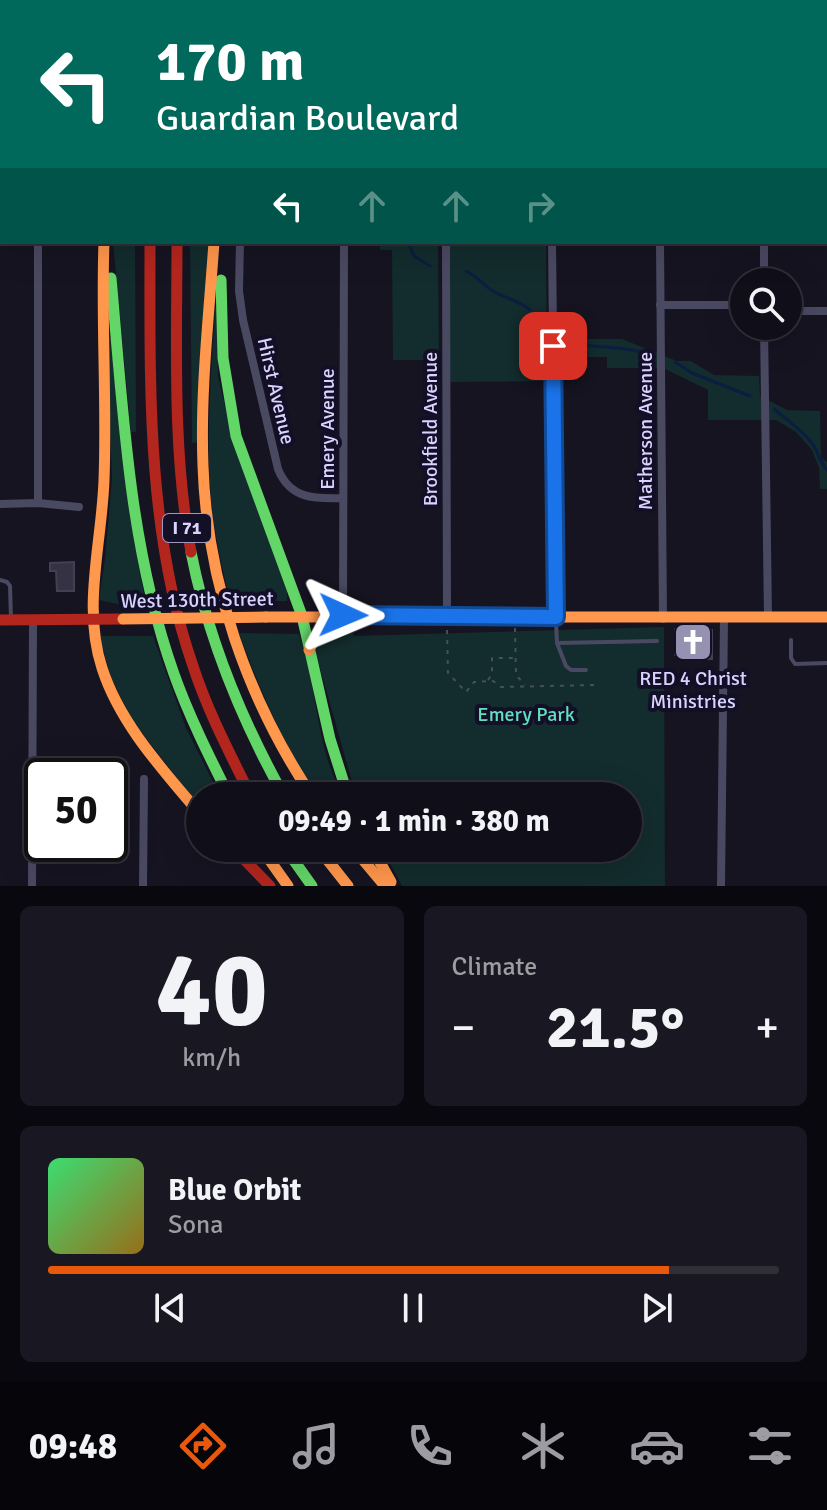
<!DOCTYPE html>
<html lang="en">
<head>
<meta charset="utf-8">
<style>
  :root { --surface:#100f19; --page:#191822; --text:#f1f3f6; --muted:#9c9ca2; --line:#302f38; --accent:#ea580c }
  body { margin:0; font-family:Signika,sans-serif; background:var(--page); color:var(--text); height:100vh; display:flex; flex-direction:column; font-size:30px; white-space:nowrap }
  * { box-sizing:border-box; margin:0 }
  p { font-size:26px; color:var(--muted) }
  .icon { flex:none; width:44px; height:44px; fill:none; stroke:currentColor; stroke-width:2; stroke-linecap:round; stroke-linejoin:round }
  .map { position:relative; height:886px; overflow:hidden }
  .side { display:flex; flex-direction:column; gap:20px; padding:20px; background:#09080e; flex:1 }
  .side>* { flex:none }
  .guide { position:absolute; left:0px; top:0px; width:828px; height:244px; box-shadow:0 8px 32px #0002,0 0 0 2px var(--line); background:#00695c; color:#fff; overflow:hidden }
  .tools { position:absolute; left:730px; top:268px; display:grid; gap:16px }
  .tools a { display:grid; place-items:center; width:72px; height:72px; border-radius:50%; background:var(--surface); box-shadow:0 8px 32px #0002,0 0 0 2px var(--line); font-size:40px }
  .speed { position:absolute; left:24px; top:758px; display:flex; gap:16px; font-size:40px; font-weight:700; text-align:center }
  .speed>* { display:grid; place-content:center; width:104px; height:104px; border-radius:50%; background:var(--surface); box-shadow:0 8px 32px #0002,0 0 0 2px var(--line); line-height:1 }
  .speed .limit { border:4px solid #111; border-radius:12px; background:#fff; color:#111 }
  .pin { position:absolute; display:grid; place-items:center; width:68px; height:68px; color:#fff; margin:-34px; border-radius:16px; box-shadow:0 4px 12px #0006 }
  .me { position:absolute; width:88px; margin:-44px; rotate:91deg; stroke-linejoin:round; filter:drop-shadow(0 0 6px #0008) }
  .turn { display:flex; align-items:center; gap:28px; height:168px; padding:0 24px; font-size:36px }
  .turn .icon { width:104px; height:104px; stroke-width:2.5 }
  .turn b { display:block; font-size:56px; line-height:68px }
  .lanes { display:flex; align-items:center; height:76px; padding:0 24px; background:#0003; justify-content:center; gap:40px; direction:ltr }
  .lanes .off { opacity:.35 }
  .big { font-size:60px; font-weight:700; line-height:1.1 }
  .side .tile { flex:1; display:flex; flex-direction:column; justify-content:center; gap:12px; min-width:0; padding:0 28px; border-radius:12px; background:var(--page) }
  .side .dial { align-items:center; gap:0 }
  .dial b { font-size:104px; line-height:1 }
  .song { display:flex; align-items:center; gap:24px }
  .cover { width:96px; height:96px; border-radius:12px; background:linear-gradient(135deg,hsl(140 70% 55%),hsl(40 70% 35%)) }
  .played { height:8px; border-radius:4px; background:linear-gradient(90deg,var(--accent) 85%,var(--line) 85%) }
  .keys { display:flex; justify-content:space-around; direction:ltr }
  .heat { display:flex; justify-content:space-between; align-items:center; font-size:44px; direction:ltr }
  .side .tiles { flex:1; display:grid; gap:20px; grid-template-columns:1fr 1fr }
  .tile:last-child { grid-column:span 2 }
  .trip { position:absolute; left:186px; top:782px; width:456px; height:80px; border-radius:40px; background:var(--surface); box-shadow:0 8px 32px #0002,0 0 0 2px var(--line); font-weight:700; line-height:80px; text-align:center }
  .menu { display:flex; height:128px; justify-content:space-around; align-items:center; background:#06060a; color:var(--muted) }
  .menu .icon { width:56px; height:56px }
  .menu .on { color:var(--accent) }
  .menu b { font-size:36px; color:var(--text) }
  .map>svg:first-child { display:block }
  .green { fill:#132c2d }
  .lines { fill:none; stroke-linecap:round; stroke-linejoin:round }
  .stream { stroke:#0b1e41; stroke-width:3 }
  .building { fill:#343243; stroke:#433f54; stroke-width:2 }
  .path { stroke:#44505f; stroke-width:2; stroke-dasharray:4 6; stroke-linecap:butt }
  .lane { stroke:#4a4962; stroke-width:4 }
  .street { stroke:#4a4962; stroke-width:8 }
  .fast { stroke:#63d668; stroke-width:11 }
  .slow { stroke:#ff974d; stroke-width:11 }
  .jam { stroke:#b3261e; stroke-width:11 }
  .slow-bridge { stroke:#ff974d; stroke-width:11 }
  .route-casing { stroke:#114b97; stroke-width:20 }
  .route { stroke:#1a73e8; stroke-width:14 }
  .labels { text-anchor:middle; dominant-baseline:central; stroke-width:8; stroke-linejoin:round; paint-order:stroke }
  .shield { fill:#130f26; stroke:#9e99be; stroke-width:2 }
  .shield-label { font-size:18px; font-weight:bold; fill:#d9d4ff }
  .street-label { font-size:20px; fill:#d9d4ff; stroke:#130f26 }
  .poi-label { font-size:20px; fill:#d9d4ff; stroke:#130f26 }
  .park-label { font-size:20px; fill:#5fe0c0; stroke:#130f26 }
</style>
</head>
<body>
<div class="map">
<svg width="827" height="886" viewBox="0 0 827 886">
  <rect width="100%" height="100%" fill="#161421"/>
  <g class="green">
    <polygon points="113,242 135,242 136,432 131,432"/>
    <polygon points="190,242 210,242 198,442 192,443"/>
    <polygon points="380,242 438,242 439,360 393,360 392,250 380,250"/>
    <polygon points="449,242 546,242 547,381 450,382"/>
    <path d="M215 307H217L218 376 233 441 287 591V601H230C221 563 212 524 210 485 206 426 212 366 215 307Z"/>
    <polygon points="557,334 589,339 622,339 677,361 691,361 714,375 759,376 760,396 787,410 820,411 821,458 827,462 827,489 820,489 819,468 812,450 796,432 776,420 708,420 708,390 663,368 607,368 607,357 557,357"/>
    <path d="M107 338H111C119 427 127 516 146 603L118 604 99 600 105 559 112 478Z"/>
    <path d="M664 627 665 886H402L382 848H628V796H356L316 654C320 630 332 634 353 633L354 636Z"/>
    <path d="M239 633 299 634C318 686 315 747 343 796H317C282 742 261 693 239 633Z"/>
    <polygon points="99,636 153,636 186,728 220,796 200,796 200,808 133,721 112,680"/>
  </g>
  <g class="lines">
    <g class="stream">
      <polyline points="0,176 2,175"/>
      <polyline points="408,242 414,256 430,266"/>
      <path d="M466 271C477 276 483 285 493 291 506 299 519 300 530 310"/>
      <path d="M564 338C589 351 617 344 644 353"/>
      <polyline points="675,362 692,373 750,396"/>
      <path d="M774 409C787 420 804 431 814 446 819 455 820 462 827 470"/>
    </g>
  </g>
  <g class="building">
    <polygon points="74,562 74,591 57,591 56,571 50,571 50,563"/>
    <polygon points="675,629 712,630 712,659 680,658 681,655 675,655"/>
  </g>
  <g class="lines">
    <g class="path">
      <polyline points="515,628 516,675 525,685"/>
      <polyline points="447,630 448,673 466,692 474,682 493,681 501,687 594,685"/>
      <polyline points="488,680 492,674 492,658 515,658"/>
    </g>
    <g class="lane">
      <polyline points="826,187 827,188"/>
      <polyline points="0,580 7,582 10,586 11,619"/>
      <polyline points="556,621 557,643 657,641"/>
      <polyline points="791,640 791,658 795,664 827,663"/>
      <polyline points="557,643 566,666 571,670 586,670"/>
    </g>
    <g class="street">
      <polyline points="444,0 444,2"/>
      <polyline points="764,0 764,2"/>
      <polyline points="39,2 39,0"/>
      <polyline points="240,2 240,0"/>
      <polyline points="345,2 345,0"/>
      <polyline points="551,2 551,0"/>
      <polyline points="658,2 658,0"/>
      <path d="M240 242 239 291 243 320 278 469C290 499 314 499 343 498"/>
      <polyline points="446,242 447,617"/>
      <polyline points="552,242 556,617"/>
      <polyline points="660,242 663,619"/>
      <polyline points="764,242 764,282"/>
      <polyline points="660,305 744,305"/>
      <polyline points="788,311 827,311"/>
      <polyline points="764,326 768,617"/>
      <polyline points="38,503 38,242"/>
      <polyline points="0,504 38,503 79,507"/>
      <polyline points="343,615 344,242"/>
      <polyline points="32,886 33,620"/>
      <polyline points="143,886 144,779"/>
      <polyline points="721,886 724,618"/>
    </g>
    <g class="fast">
      <polyline points="177,0 177,2"/>
      <polyline points="217,0 217,2"/>
      <path d="M111 278C123 410 129 548 174 674 189 716 209 756 229 796"/>
      <polyline points="221,280 223,358 236,436 302,616 330,739 348,796"/>
      <path d="M191 552C208 639 241 719 284 796"/>
      <polyline points="285,848 312,886"/>
    </g>
    <g class="slow">
      <polyline points="697,0 698,2"/>
      <path d="M104 242C101 321 107 401 104 480 102 542 82 607 102 668 120 724 163 770 200 814"/>
      <path d="M214 242C209 316 200 391 203 466 207 583 247 699 312 796"/>
      <polyline points="266,617 827,617"/>
      <polyline points="309,650 327,616"/>
      <polyline points="261,848 288,886"/>
      <polyline points="318,848 348,886"/>
      <polyline points="353,848 385,886"/>
      <polyline points="372,848 391,882"/>
    </g>
    <g class="jam">
      <polyline points="105,0 105,2"/>
      <polyline points="150,0 150,2"/>
      <polyline points="826,133 827,134"/>
      <path d="M150 242C150 382 146 529 192 663 207 710 229 752 251 796"/>
      <path d="M177 242C177 345 172 450 191 552"/>
      <polyline points="0,620 123,619"/>
      <polyline points="233,848 270,886"/>
    </g>
    <polyline class="slow-bridge" points="123,619 266,617"/>
  </g>
  <g class="lines">
    <g class="route-casing">
      <polyline id="route" points="343,615 556,617 553,346"/>
    </g>
    <use href="#route" class="route"/>
  </g>
  <defs>
    <g id="church-square" transform="scale(2)"><rect x="-9" y="-9" width="18" height="18" rx="4" fill="#9591b1" stroke="#130f26"/><path d="M-1.2-6h2.4v3.5h3.3v2.4h-3.3V6h-2.4V-.1h-3.3v-2.4h3.3Z" fill="#fff"/></g>
  </defs>
  <g fill-rule="evenodd">
    <use href="#church-square" x="693" y="642"/>
  </g>
  <g class="labels">
    <rect class="shield" x="163" y="514" width="48" height="28" rx="6"/>
    <g class="shield-label">
      <text x="187" y="528">I 71</text>
    </g>
    <g class="street-label">
      <text transform="translate(276 391) rotate(77)">Hirst Avenue</text>
      <text transform="translate(327 429) rotate(-90)">Emery Avenue</text>
      <text transform="translate(430 429) rotate(-90)">Brookfield Avenue</text>
      <text transform="translate(645 431) rotate(-90)">Matherson Avenue</text>
      <text transform="translate(197 600) rotate(-1)">West 130th Street</text>
    </g>
    <g class="poi-label">
      <text x="693" y="678">RED 4 Christ<tspan x="693" dy="23">Ministries</tspan></text>
    </g>
    <g class="park-label">
      <text x="526" y="714">Emery Park</text>
    </g>
  </g>
</svg>
<div class="tools">
<a><svg class="icon" aria-label="search" viewBox="0 0 24 24"><circle cx="10" cy="10" r="6"/><path d="M15 15l6 6"/></svg></a>
</div>
<div class="speed"><div class="limit">50</div></div>
<div class="pin" style="left:553px;top:346px;background:#d93025"><svg class="icon" aria-label="arrive" viewBox="0 0 24 24"><path d="M6 21V4h12l-3 4 3 4H6"/></svg></div>
<svg class="me" style="left:343px;top:615px" viewBox="-20 -20 40 40"><path d="M0-17L14 15 0 8-14 15z" fill="#1a73e8" stroke="#fff" stroke-width="4"/></svg>
<div class="trip">09:49 · 1 min · 380 m</div>
<div class="guide">
<div class="turn"><svg class="icon" aria-label="left" viewBox="0 0 24 24"><path d="M17 20v-9H6M10 6l-5 5 5 5"/></svg><div><b>170 m</b>Guardian Boulevard</div></div>
<div class="lanes"><svg class="icon" aria-label="left" viewBox="0 0 24 24"><path d="M17 20v-9H6M10 6l-5 5 5 5"/></svg><svg class="icon off" aria-label="ahead" viewBox="0 0 24 24"><path d="M12 20V5M6 11l6-6 6 6"/></svg><svg class="icon off" aria-label="ahead" viewBox="0 0 24 24"><path d="M12 20V5M6 11l6-6 6 6"/></svg><svg class="icon off" aria-label="right" viewBox="0 0 24 24"><path d="M7 20v-9h11M14 6l5 5-5 5"/></svg></div>
</div>
</div>
<section class="side">
<div class="tiles">
<div class="tile dial"><b>40</b><p>km/h</p></div>
<div class="tile"><p>Climate</p>
<div class="heat"><a>−</a><b class="big">21.5°</b><a>+</a></div>
</div>
<div class="tile">
<div class="song"><i class="cover"></i><div><b>Blue Orbit</b><p>Sona</p></div></div>
<div class="played"></div>
<div class="keys"><svg class="icon" aria-label="previous" viewBox="0 0 24 24"><path d="M18 5L8 12l10 7zM5 5v14"/></svg><svg class="icon" aria-label="pause" viewBox="0 0 24 24"><path d="M8 5v14M16 5v14"/></svg><svg class="icon" aria-label="next" viewBox="0 0 24 24"><path d="M6 5l10 7-10 7zM19 5v14"/></svg></div>
</div>
</div>
</section>
<nav class="menu">
<b>09:48</b>
<svg class="icon on" aria-label="directions" viewBox="0 0 24 24"><path d="M12 3l9 9-9 9-9-9zM9 14v-3h6M13 9l2 2-2 2"/></svg>
<svg class="icon" aria-label="music" viewBox="0 0 24 24"><path d="M9 18V5l10-2v13"/><circle cx="6" cy="18" r="3"/><circle cx="16" cy="16" r="3"/></svg>
<svg class="icon" aria-label="phone" viewBox="0 0 24 24"><path d="M5 4h4l2 5-3 2q2 4 5 5l2-3 5 2v4C11 20 4 13 5 4z"/></svg>
<svg class="icon" aria-label="climate" viewBox="0 0 24 24"><path d="M12 3v18M4 7l16 10M4 17L20 7"/></svg>
<svg class="icon" aria-label="car" viewBox="0 0 24 24"><path d="M5 17H2v-5l4-1 3-4h7l3 4 3 1v5h-3M9 17h6M6 11h13"/><circle cx="7" cy="17" r="2"/><circle cx="17" cy="17" r="2"/></svg>
<svg class="icon" aria-label="filters" viewBox="0 0 24 24"><path d="M4 7h16M4 17h16"/><circle cx="9" cy="7" r="2"/><circle cx="15" cy="17" r="2"/></svg>
</nav>
</body>
</html>
